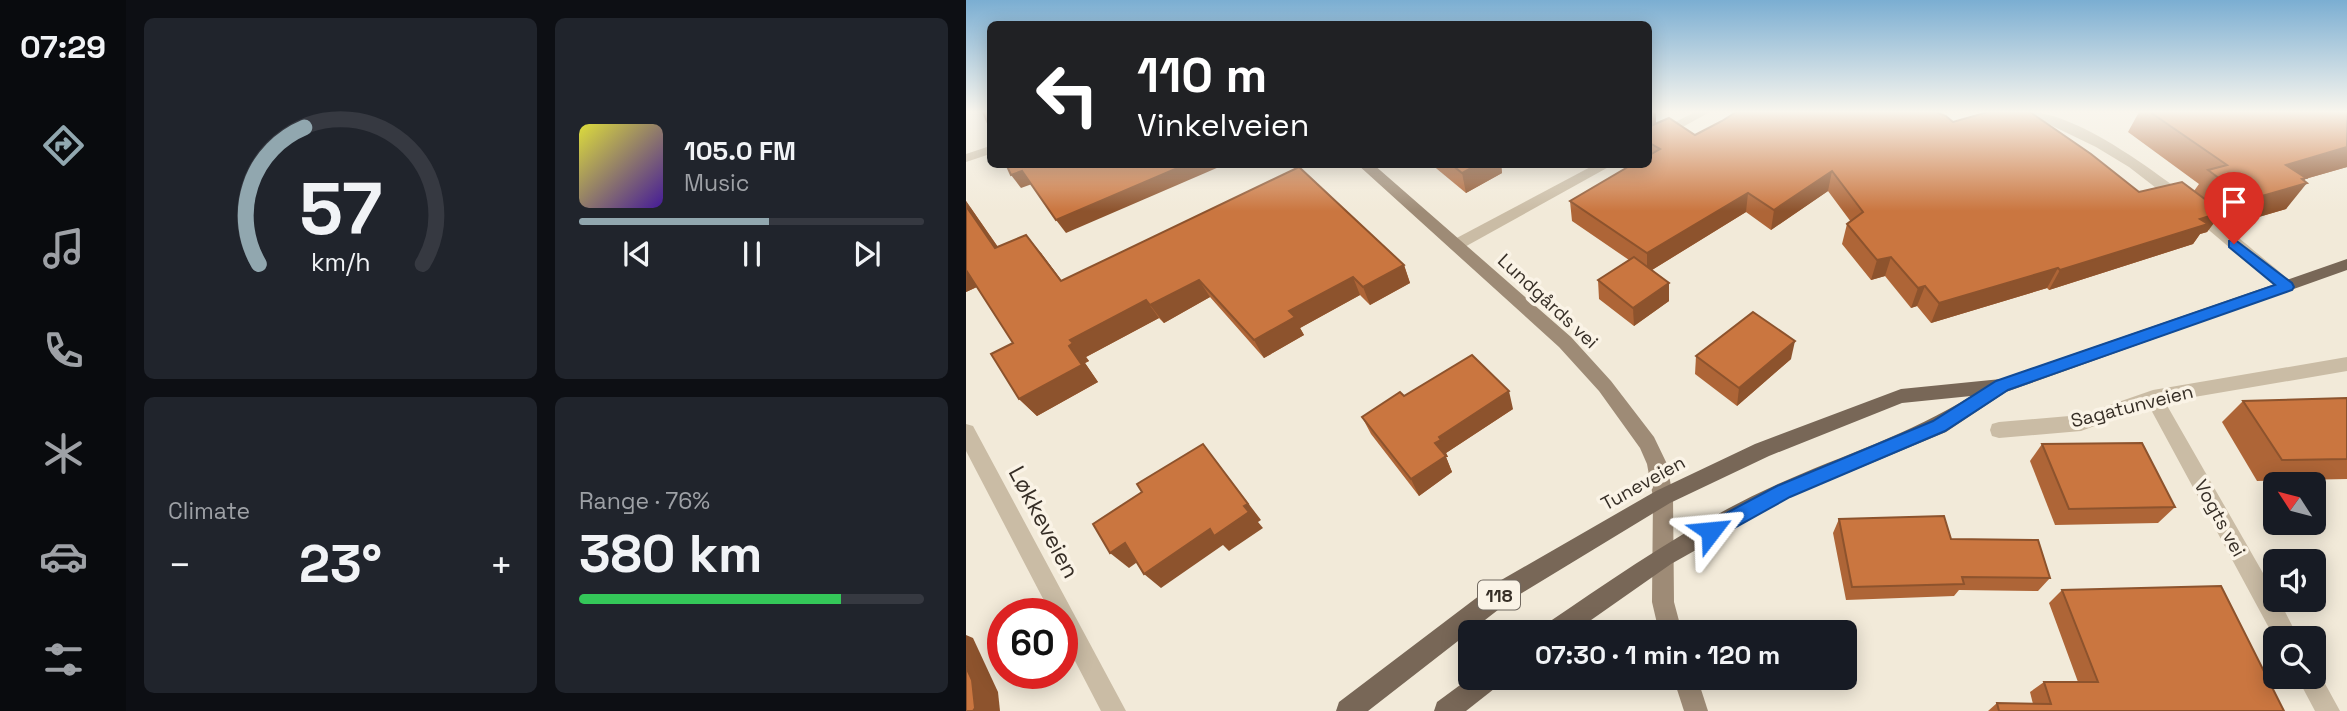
<!DOCTYPE html>
<html lang="en">
<head>
<meta charset="utf-8">
<style>
  :root { --surface:#171b24; --page:#20242c; --text:#f1f3f6; --muted:#9ea1a6; --line:#363941; --accent:#91a7af }
  body { margin:0; font-family:"Space Grotesk",sans-serif; background:var(--page); color:var(--text); height:100vh; display:flex; flex-direction:column; font-size:26px; white-space:nowrap }
  * { box-sizing:border-box; margin:0 }
  p { font-size:23px; color:var(--muted) }
  .icon { flex:none; width:38px; height:38px; fill:none; stroke:currentColor; stroke-width:2; stroke-linecap:round; stroke-linejoin:round }
  .map { position:relative; flex:1; overflow:hidden }
  .drawer { display:flex; flex-direction:column; gap:18px; padding:18px; background:#0d0f14; width:840px }
  .drawer>* { flex:none }
  .hud { position:absolute; left:21px; top:21px; width:665px; height:147px; border-radius:10px; box-shadow:0 4px 18px #0003; background:#202124; color:#fff; overflow:hidden }
  .needle { width:46px; rotate:306deg }
  .controls { position:absolute; left:1297px; top:472px; display:grid; gap:14px }
  .controls a { display:grid; place-items:center; width:63px; height:63px; border-radius:10px; background:var(--surface); box-shadow:0 4px 18px #0003; font-size:35px }
  .speed { position:absolute; left:21px; top:598px; display:flex; gap:14px; font-size:35px; font-weight:700; text-align:center }
  .speed>* { display:grid; place-content:center; width:91px; height:91px; border-radius:50%; background:var(--surface); box-shadow:0 4px 18px #0003; line-height:1 }
  .speed .limit { border:10px solid #d22; background:#fff; color:#111 }
  .pin { position:absolute; display:grid; place-items:center; width:60px; height:60px; color:#fff; margin:-72px -30px; border-radius:50% 50% 50% 0; rotate:-45deg; box-shadow:0 0 7px #0007 }
  .pin .icon { rotate:45deg }
  .me { position:absolute; width:77px; margin:-38px; rotate:61deg; stroke-linejoin:round; filter:drop-shadow(0 0 5px #0008) }
  .turn { display:flex; align-items:center; gap:24px; height:147px; padding:0 35px; font-size:32px }
  .turn .icon { width:91px; height:91px; stroke-width:2.5 }
  .turn b { display:block; font-size:49px; line-height:60px }
  .big { font-size:52px; font-weight:700; line-height:1.1 }
  .drawer .tile { flex:1; display:flex; flex-direction:column; justify-content:center; gap:10px; min-width:0; padding:0 24px; border-radius:10px; background:var(--page) }
  .drawer .dial { align-items:center; gap:0 }
  .dial svg { height:182px; overflow:visible; fill:none; stroke:var(--line); stroke-width:7; stroke-linecap:round; text-anchor:middle }
  .dial text { fill:var(--text); stroke:none }
  .song { display:flex; align-items:center; gap:21px }
  .cover { width:84px; height:84px; border-radius:10px; background:linear-gradient(135deg,hsl(60 70% 55%),hsl(260 70% 35%)) }
  .played { height:7px; border-radius:4px; background:linear-gradient(90deg,var(--accent) 55%,var(--line) 55%) }
  .keys { display:flex; justify-content:space-around; direction:ltr }
  .heat { display:flex; justify-content:space-between; align-items:center; font-size:38px; direction:ltr }
  .charge { height:10px; border-radius:5px; background:linear-gradient(90deg,#34c759 76%,var(--line) 0) }
  .drawer .tiles { flex:1; display:grid; gap:18px; grid-template-columns:repeat(2,1fr) }
  .trip { position:absolute; left:492px; top:620px; width:399px; height:70px; border-radius:10px; background:var(--surface); box-shadow:0 4px 18px #0003; font-weight:700; line-height:70px; text-align:center }
  main { display:flex; flex:1; min-height:0 }
  .dock { display:flex; flex-direction:column; width:126px; justify-content:space-around; align-items:center; background:#090b0e; color:var(--muted) }
  .dock .icon { width:49px; height:49px }
  .dock .on { color:var(--accent) }
  .dock b { font-size:32px; color:var(--text) }
  .map>svg:first-child { display:block }
  .lines { fill:none; stroke-linecap:round; stroke-linejoin:round }
  .street { fill:#cabca5; fill-rule:evenodd }
  .secondary { fill:#9e8b76; fill-rule:evenodd }
  .primary { fill:#786757; fill-rule:evenodd }
  .wall { fill:#ae6537 }
  .shaded-wall { fill:#8d532d }
  .building { fill:#ca7640; stroke:#8d532d; stroke-width:2 }
  .route { fill:#1a73e8; stroke:#114b97; stroke-width:2 }
  .labels { text-anchor:middle; dominant-baseline:central; stroke-width:7; stroke-linejoin:round; paint-order:stroke }
  .shield { fill:#faf3e6; stroke:#716960; stroke-width:2 }
  .shield-label { font-size:18px; font-weight:bold; fill:#362e26 }
  .street-label { font-size:19px; fill:#362e26; stroke:#faf3e6 }
  .near-street-label { font-size:23px; fill:#362e26; stroke:#faf3e6 }
</style>
</head>
<body>
<main>
<nav class="dock">
<b>07:29</b>
<svg class="icon on" aria-label="directions" viewBox="0 0 24 24"><path d="M12 3l9 9-9 9-9-9zM9 14v-3h6M13 9l2 2-2 2"/></svg>
<svg class="icon" aria-label="music" viewBox="0 0 24 24"><path d="M9 18V5l10-2v13"/><circle cx="6" cy="18" r="3"/><circle cx="16" cy="16" r="3"/></svg>
<svg class="icon" aria-label="phone" viewBox="0 0 24 24"><path d="M5 4h4l2 5-3 2q2 4 5 5l2-3 5 2v4C11 20 4 13 5 4z"/></svg>
<svg class="icon" aria-label="climate" viewBox="0 0 24 24"><path d="M12 3v18M4 7l16 10M4 17L20 7"/></svg>
<svg class="icon" aria-label="car" viewBox="0 0 24 24"><path d="M5 17H2v-5l4-1 3-4h7l3 4 3 1v5h-3M9 17h6M6 11h13"/><circle cx="7" cy="17" r="2"/><circle cx="17" cy="17" r="2"/></svg>
<svg class="icon" aria-label="filters" viewBox="0 0 24 24"><path d="M4 7h16M4 17h16"/><circle cx="9" cy="7" r="2"/><circle cx="15" cy="17" r="2"/></svg>
</nav>
<section class="drawer">
<div class="tiles">
<div class="tile dial"><svg viewBox="0 0 100 80">
<path d="M14 69A42 42 0 1 1 86 69"/>
<path d="M14 69A42 42 0 0 1 34 9" stroke="#91a7af"/>
<text x="50" y="56" font-size="32" font-weight="700">57</text>
<text x="50" y="72" font-size="11">km/h</text>
</svg></div>
<div class="tile">
<div class="song"><i class="cover"></i><div><b>105.0 FM</b><p>Music</p></div></div>
<div class="played"></div>
<div class="keys"><svg class="icon" aria-label="previous" viewBox="0 0 24 24"><path d="M18 5L8 12l10 7zM5 5v14"/></svg><svg class="icon" aria-label="pause" viewBox="0 0 24 24"><path d="M8 5v14M16 5v14"/></svg><svg class="icon" aria-label="next" viewBox="0 0 24 24"><path d="M6 5l10 7-10 7zM19 5v14"/></svg></div>
</div>
<div class="tile"><p>Climate</p>
<div class="heat"><a>−</a><b class="big">23°</b><a>+</a></div>
</div>
<div class="tile"><p>Range · 76%</p><b class="big">380 km</b><div class="charge"></div></div>
</div>
</section>
<div class="map">
<svg width="1381" height="711" viewBox="0 0 1381 711">
  <rect width="100%" height="100%" fill="#f2ead9"/>
  <g class="lines">
    <g class="street">
      <polygon points="729,112 744,112 682,146 682,136"/>
      <path d="M1058 112C1127 107 1272 238 1327 283L1329 287 1327 291H1315L1225 215 1163 167 1130 147Z"/>
      <polygon points="24,146 24,154 0,162 0,154"/>
      <polygon points="630,164 648,164 495,249 485,249 482,245 485,241"/>
      <polygon points="1381,357 1381,371 1199,402 1309,594 1309,600 1313,600 1333,639 1309,639 1183,406 1115,431 1033,438 1026,436 1024,430 1026,424 1033,422 1115,415 1187,390"/>
      <polygon points="0,424 7,426 160,711 135,711 96,636 96,614 85,614 0,451"/>
      <polygon points="1348,667 1351,669 1374,711 1349,711 1331,677 1348,677"/>
    </g>
    <g class="secondary">
      <polygon points="391,164 407,164 605,337 645,381 688,437 701,464 707,497 708,602 716,632 693,632 686,602 687,497 681,464 674,448 633,391 593,347"/>
      <polygon points="707,677 731,677 742,711 718,711"/>
    </g>
    <g class="primary">
      <path d="M1381 259V270L1040 392 980 432 824 497 705 564 608 632H577L580 624C654 574 729 521 812 484 877 455 944 434 1005 396L936 403 803 456 704 503 546 599 402 711H370L373 702 530 583 690 491 789 444 935 389 1035 379Z"/>
      <polygon points="505,677 537,677 533,685 500,711 468,711 471,702"/>
    </g>
  </g>
  <g class="wall">
    <polygon points="682,112 690,112 690,124 729,135 987,122 1173,192 1228,191 1233,184 1162,132 1173,112 1381,112 1381,167 1339,179 1320,209 1262,226 1252,218 1241,232 1234,234 1227,244 1083,290 1081,288 965,323 951,306 945,308 919,276 905,280 876,244 881,224 885,222 862,191 805,230 780,212 686,270 703,283 703,301 668,326 633,299 632,280 663,260 606,221 604,201 682,164"/>
    <polygon points="465,164 535,164 536,173 500,193"/>
    <polygon points="0,201 32,247 75,253 96,281 438,265 444,283 404,305 394,295 334,328 338,335 298,358 244,297 198,323 193,318 120,357 123,361 119,363 132,382 71,416 53,399 47,343 11,287 0,292"/>
    <polygon points="730,356 825,359 771,406 729,374"/>
    <polygon points="438,396 547,409 480,453 482,457 480,457 486,472 453,496 405,434 396,417"/>
    <polygon points="1381,398 1381,479 1291,481 1256,422 1277,401"/>
    <polygon points="1076,444 1209,507 1192,523 1089,525 1064,461"/>
    <polygon points="873,519 985,539 1084,578 1072,591 993,590 988,596 880,600 867,533"/>
    <polygon points="1096,590 1318,711 1022,711 1031,703 1067,704 1064,692 1078,682 1112,682 1083,603"/>
  </g>
  <g class="shaded-wall">
    <polygon points="687,112 690,112 690,129 682,134 682,114"/>
    <polygon points="1381,147 1381,167 1339,179 1334,185 1341,183 1320,209 1262,226 1282,200 1320,165"/>
    <polygon points="221,164 260,164 100,233 90,220"/>
    <polygon points="512,164 535,164 536,173 500,193 496,173"/>
    <polygon points="56,171 66,184 55,188 45,175"/>
    <polygon points="866,171 862,191 805,230 808,210"/>
    <polygon points="782,193 780,212 681,273 681,253"/>
    <polygon points="0,201 45,266 29,248 0,206"/>
    <polygon points="1256,212 1241,232 1234,234 1227,244 1083,290 1094,270 1234,219"/>
    <polygon points="60,235 75,253 109,299 95,281"/>
    <polygon points="925,257 919,276 905,280 911,260"/>
    <polygon points="438,265 444,283 404,305 397,287"/>
    <polygon points="1092,268 1081,288 965,323 973,303"/>
    <polygon points="0,269 15,285 0,292"/>
    <polygon points="387,277 394,295 334,328 338,335 298,358 288,340 323,311"/>
    <polygon points="233,280 244,297 198,323 184,305"/>
    <polygon points="703,283 703,301 668,326 667,308"/>
    <polygon points="959,286 951,306 945,308 952,288"/>
    <polygon points="180,300 193,318 120,357 123,361 119,363 132,382 71,416 53,399 103,346 104,340"/>
    <polygon points="829,341 825,359 771,406 773,388"/>
    <polygon points="543,391 547,409 480,453 482,457 480,457 486,472 453,496 445,479 473,437"/>
    <polygon points="237,444 295,520 292,522 297,528 263,551 257,545 195,588 178,574 278,506"/>
    <polygon points="159,543 177,558 163,568 144,553"/>
    <polygon points="0,635 7,638 32,692 34,711 7,711 0,667"/>
  </g>
  <g class="building">
    <polygon points="17,112 24,112 24,128"/>
    <polygon points="770,112 970,112 980,116 987,122 1022,112 1064,112 1125,154 1173,192 1216,182 1256,212 1234,219 1242,224 1094,270 1092,268 973,303 959,286 952,288 925,257 911,260 881,224 897,212 866,171 808,210 782,193 681,253 604,201 667,164 682,164 682,156 694,149 682,142 682,127 703,118 729,135 756,121"/>
    <polygon points="1184,112 1381,112 1381,147 1320,165 1340,178 1336,179 1341,183 1282,200 1242,170 1261,165"/>
    <polygon points="40,164 221,164 90,220 56,171 45,175"/>
    <polygon points="485,164 512,164 496,173"/>
    <polygon points="333,167 438,265 397,287 387,277 323,311 329,317 288,340 233,280 184,305 180,300 104,340 107,343 103,346 116,365 53,399 25,354 47,343 0,270 0,206 29,248 60,235 95,281"/>
    <polygon points="668,257 703,283 667,308 632,280"/>
    <polygon points="787,312 829,341 773,388 730,356"/>
    <polygon points="506,355 543,391 473,437 475,440 469,443 480,456 445,479 396,417 434,392 438,396"/>
    <polygon points="1381,398 1381,459 1316,460 1277,401"/>
    <polygon points="1176,443 1209,507 1103,509 1076,444"/>
    <polygon points="237,444 282,504 278,506 283,512 248,536 244,529 178,574 159,543 144,553 127,524 176,492 171,484"/>
    <polygon points="978,516 985,539 1072,540 1084,578 996,577 998,584 886,587 873,519"/>
    <polygon points="1255,586 1318,711 1033,711 1031,703 1085,704 1078,682 1132,682 1096,590"/>
    <polygon points="0,667 6,680 9,708 7,711 0,711"/>
  </g>
  <linearGradient id="sky" x2="0" y2="1"><stop stop-color="#7baed2"/><stop offset="0.53" stop-color="#f9f6ee"/><stop offset="1" stop-color="#f9f6ee" stop-opacity="0"/></linearGradient>
  <rect width="1381" height="211" fill="url(#sky)"/>
  <polygon class="route" points="1268,239 1326,283 1328,287 1326,290 1042,390 979,431 824,497 752,537 745,540 738,537 735,531 738,525 811,486 967,421 1030,381 1309,285 1263,247 1263,241"/>
  <g class="labels">
    <rect class="shield" x="512" y="580.5" width="42" height="29" rx="5"/>
    <g class="shield-label">
      <text x="533" y="595">118</text>
    </g>
    <g class="street-label">
      <text transform="translate(582 301) rotate(43)">Lundgårds vei</text>
      <text transform="translate(1166 406) rotate(-14)">Sagatunveien</text>
      <text transform="translate(677 483) rotate(-29)">Tuneveien</text>
      <text transform="translate(1254 518) rotate(61)">Vogts vei</text>
    </g>
    <g class="near-street-label">
      <text transform="translate(78 522) rotate(62)">Løkkeveien</text>
    </g>
  </g>
</svg>
<div class="controls">
<a><svg class="needle" viewBox="-14 -14 28 28"><path d="M0-13l5 13h-10z" fill="#e53935"/><path d="M0 13l5-13h-10z" fill="#9ea1a6"/></svg></a>
<a><svg class="icon" aria-label="sound" viewBox="0 0 24 24"><path d="M4 9h4l5-4v14l-5-4H4zM17 9q2 3 0 6"/></svg></a>
<a><svg class="icon" aria-label="search" viewBox="0 0 24 24"><circle cx="10" cy="10" r="6"/><path d="M15 15l6 6"/></svg></a>
</div>
<div class="speed"><div class="limit">60</div></div>
<div class="pin" style="left:1268px;top:244px;background:#d93025"><svg class="icon" aria-label="arrive" viewBox="0 0 24 24"><path d="M6 21V4h12l-3 4 3 4H6"/></svg></div>
<svg class="me" style="left:745px;top:531px" viewBox="-20 -20 40 40"><path d="M0-17L14 15 0 8-14 15z" fill="#1a73e8" stroke="#fff" stroke-width="4"/></svg>
<div class="trip">07:30 · 1 min · 120 m</div>
<div class="hud">
<div class="turn"><svg class="icon" aria-label="left" viewBox="0 0 24 24"><path d="M17 20v-9H6M10 6l-5 5 5 5"/></svg><div><b>110 m</b>Vinkelveien</div></div>
</div>
</div>
</main>
</body>
</html>
